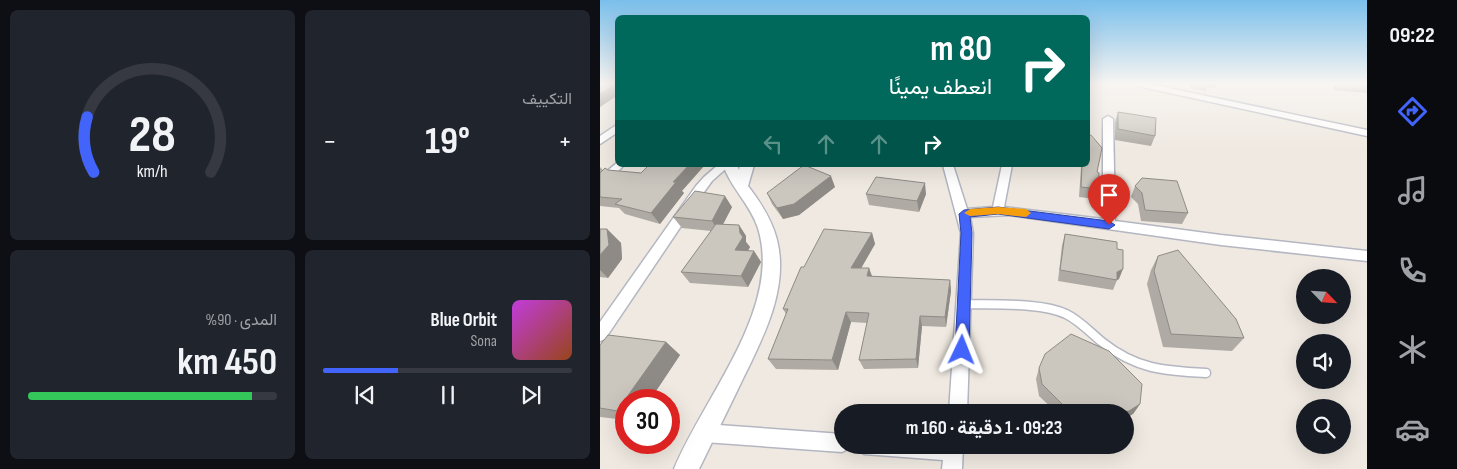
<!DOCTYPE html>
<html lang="ar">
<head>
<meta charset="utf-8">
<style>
  :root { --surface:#171b24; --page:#20242c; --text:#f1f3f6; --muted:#9ea1a6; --line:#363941; --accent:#4264fb }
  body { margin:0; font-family:"Sofia Sans Condensed",Vazirmatn,sans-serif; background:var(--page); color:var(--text); direction:rtl; height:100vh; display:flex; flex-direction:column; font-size:19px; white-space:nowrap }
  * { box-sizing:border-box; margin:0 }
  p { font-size:16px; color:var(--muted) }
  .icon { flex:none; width:28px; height:28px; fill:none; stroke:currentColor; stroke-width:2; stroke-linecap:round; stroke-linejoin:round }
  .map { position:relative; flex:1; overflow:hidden; direction:ltr }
  .details { display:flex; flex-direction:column; gap:10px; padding:10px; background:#0d0f14; width:600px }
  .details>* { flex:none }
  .guide { position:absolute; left:15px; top:15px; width:475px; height:152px; border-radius:8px; box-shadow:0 5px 20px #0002; direction:rtl; background:#00695c; color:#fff; overflow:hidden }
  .needle { width:32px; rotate:115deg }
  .tools { position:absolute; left:696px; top:269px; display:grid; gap:10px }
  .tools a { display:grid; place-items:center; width:55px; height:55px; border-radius:50%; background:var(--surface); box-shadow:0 5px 20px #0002; font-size:25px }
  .speed { position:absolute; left:15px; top:389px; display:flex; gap:10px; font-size:25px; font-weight:700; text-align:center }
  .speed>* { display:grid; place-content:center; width:65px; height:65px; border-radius:50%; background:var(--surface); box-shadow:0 5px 20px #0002; line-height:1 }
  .speed .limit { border:8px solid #d22; background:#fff; color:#111 }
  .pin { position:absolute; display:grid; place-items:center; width:42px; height:42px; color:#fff; margin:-51px -21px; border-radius:50% 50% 50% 0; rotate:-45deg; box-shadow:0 0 5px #0007 }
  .pin .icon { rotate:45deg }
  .me { position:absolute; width:55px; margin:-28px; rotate:2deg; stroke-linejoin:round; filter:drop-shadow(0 0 4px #0008) }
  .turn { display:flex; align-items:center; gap:18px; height:105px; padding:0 15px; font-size:22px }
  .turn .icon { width:65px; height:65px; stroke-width:2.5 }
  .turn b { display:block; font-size:35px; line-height:42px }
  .lanes { display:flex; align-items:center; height:48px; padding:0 15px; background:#0003; justify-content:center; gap:25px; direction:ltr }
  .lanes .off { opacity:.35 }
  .big { font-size:38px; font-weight:700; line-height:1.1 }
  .details .card { flex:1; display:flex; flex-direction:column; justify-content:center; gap:8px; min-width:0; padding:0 18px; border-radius:8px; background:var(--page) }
  .details .dial { align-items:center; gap:0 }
  .dial svg { height:130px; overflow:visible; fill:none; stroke:var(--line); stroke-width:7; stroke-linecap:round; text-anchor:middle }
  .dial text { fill:var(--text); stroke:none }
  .song { display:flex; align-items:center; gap:15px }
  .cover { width:60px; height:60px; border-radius:8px; background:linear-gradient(135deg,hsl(290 70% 55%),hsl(20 70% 35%)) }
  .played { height:5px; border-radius:2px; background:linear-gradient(90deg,var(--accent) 30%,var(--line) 30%) }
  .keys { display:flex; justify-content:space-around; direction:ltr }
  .heat { display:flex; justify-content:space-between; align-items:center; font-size:28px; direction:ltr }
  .charge { height:8px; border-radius:4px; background:linear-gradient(90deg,#34c759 90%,var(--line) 0) }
  .details .tiles { flex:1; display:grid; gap:10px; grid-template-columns:repeat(2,1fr) }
  .trip { position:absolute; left:234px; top:404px; width:300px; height:50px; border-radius:25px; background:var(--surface); box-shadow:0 5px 20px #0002; font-weight:700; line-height:50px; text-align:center; direction:rtl }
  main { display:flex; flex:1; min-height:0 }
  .tab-bar { display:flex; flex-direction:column; width:90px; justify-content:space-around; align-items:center; background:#090b0e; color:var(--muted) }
  .tab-bar .icon { width:35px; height:35px }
  .tab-bar .selected { color:var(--accent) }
  .tab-bar b { font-size:22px; color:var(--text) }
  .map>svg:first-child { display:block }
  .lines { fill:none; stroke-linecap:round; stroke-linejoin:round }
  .service-casing { stroke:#b4b7c1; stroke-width:11 }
  .minor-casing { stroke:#b4b7c1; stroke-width:3 }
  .tertiary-casing { stroke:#b4b7c1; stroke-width:3 }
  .service { stroke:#fff; stroke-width:8 }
  .minor { fill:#fff; fill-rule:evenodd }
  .tertiary { fill:#fff; fill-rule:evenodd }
  .wall { fill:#afaba4 }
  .shaded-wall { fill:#8e8b86 }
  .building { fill:#cbc7bf; stroke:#8e8b86 }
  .route { fill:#4264fb; stroke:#2b41a3 }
  .slow { fill:#f59e0b }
</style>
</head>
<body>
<main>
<nav class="tab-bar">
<b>09:22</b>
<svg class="icon selected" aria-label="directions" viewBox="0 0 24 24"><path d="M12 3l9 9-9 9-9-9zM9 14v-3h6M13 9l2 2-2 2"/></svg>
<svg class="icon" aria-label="music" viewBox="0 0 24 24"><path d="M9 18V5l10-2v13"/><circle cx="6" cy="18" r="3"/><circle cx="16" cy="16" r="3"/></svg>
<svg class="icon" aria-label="phone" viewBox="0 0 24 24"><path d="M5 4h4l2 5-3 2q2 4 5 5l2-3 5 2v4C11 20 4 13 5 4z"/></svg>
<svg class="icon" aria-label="climate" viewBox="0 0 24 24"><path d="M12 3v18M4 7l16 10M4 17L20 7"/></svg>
<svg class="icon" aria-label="car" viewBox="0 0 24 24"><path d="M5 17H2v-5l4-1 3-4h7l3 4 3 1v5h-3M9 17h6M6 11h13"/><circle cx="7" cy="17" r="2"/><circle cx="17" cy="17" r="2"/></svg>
</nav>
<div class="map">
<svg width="767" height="469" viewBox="0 0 767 469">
  <rect width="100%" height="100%" fill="#efe9e1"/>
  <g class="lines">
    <g class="service-casing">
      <path id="service" d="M364 304C392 305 442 302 466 314 479 320 491 333 502 342 536 369 564 371 606 373"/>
    </g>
    <g class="minor-casing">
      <g id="minor">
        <polygon points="529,83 545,83 767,130 767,136 533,85"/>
        <polygon points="508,116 513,119 515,221 621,235 767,251 767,261 621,245 409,215 370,217 373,233 367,412 349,412 361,233 343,165 353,165 367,209 393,207 402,165 412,165 404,207 503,219 503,119"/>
        <polygon points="18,124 18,132 0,144 0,136"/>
        <polygon points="18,162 18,165 24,165 4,186 0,187 0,177"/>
        <polygon points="118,165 130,165 112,181 104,192 5,339 0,341 0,322 96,186 104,177"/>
        <polygon points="104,424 242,434 242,445 250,445 248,449 242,452 104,442 98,439 95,433 98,427"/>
        <polygon points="255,445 363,445 362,469 342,469 343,460 264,454 258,451"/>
      </g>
    </g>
    <g class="tertiary-casing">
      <path id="tertiary" d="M123 165H137L139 170 140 165H154L148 186C161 203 172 220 177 240 190 292 159 345 138 389 125 416 112 442 99 469H74C103 398 183 308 158 228 150 204 131 188 123 165Z"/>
    </g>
    <use href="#service" class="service"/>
    <use href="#minor" class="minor"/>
    <use href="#tertiary" class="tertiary"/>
  </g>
  <g class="wall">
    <polygon points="590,83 617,83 615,88 607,87 606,91 590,88"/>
    <polygon points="734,83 767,83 767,93 733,90"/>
    <polygon points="518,112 555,136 551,146 515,140 515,122"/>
    <polygon points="469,165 488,165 497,172 498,189 495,199 479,197 481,167"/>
    <polygon points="0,167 3,170 41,173 82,191 84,193 60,224 25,214 19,208 0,206"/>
    <polygon points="535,186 588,213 582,224 541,221 538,204 531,197"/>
    <polygon points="235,187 199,215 183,219 172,204 167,193"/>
    <polygon points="266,194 326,194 319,212 269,205"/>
    <polygon points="132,207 123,224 139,225 146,236 146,242 150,247 148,251 154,251 161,262 148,287 90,283 81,272 111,231 82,228 73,217"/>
    <polygon points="0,229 7,229 21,243 22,259 8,278 0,277"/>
    <polygon points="272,233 275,244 261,268 269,268 272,277 350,280 351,291 346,327 322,326 318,368 264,369 259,360 267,323 251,322 238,370 176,369 168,359 186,314 183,309 204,267"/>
    <polygon points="465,234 519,279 517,280 513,290 458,281 462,245"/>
    <polygon points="558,256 644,338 632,351 563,347 547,284 551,270"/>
    <polygon points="66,342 80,355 50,400 26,400 26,420 0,417 0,345"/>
    <polygon points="439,368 540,404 533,414 525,412 456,412 439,396 436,379"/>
  </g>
  <g class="shaded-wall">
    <polygon points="18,83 18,95 0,107 0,94"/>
    <polygon points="89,165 105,165 82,191 84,193 60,224 51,213 73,182"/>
    <polygon points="231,176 235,187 199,215 183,219 177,208"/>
    <polygon points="325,183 326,194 319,212 317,201"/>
    <polygon points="125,196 132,207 119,232 112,221"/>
    <polygon points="139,225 146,236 146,242 150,247 142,261 135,250"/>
    <polygon points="7,229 21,243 22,259 8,278 0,270 0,255"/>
    <polygon points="272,233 275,244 255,279 251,268"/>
    <polygon points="154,251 161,262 148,287 141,276"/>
    <polygon points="269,268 273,279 267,276"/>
    <polygon points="523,269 519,279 517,280 517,272"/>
    <polygon points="350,280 351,291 346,327 345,317"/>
    <polygon points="246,312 251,322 238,370 232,360"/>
    <polygon points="320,316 322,326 318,368 316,359"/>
    <polygon points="66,342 80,355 50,400 26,400 26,416 17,411"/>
    <polygon points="540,404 533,414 525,419 525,412 522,412"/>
  </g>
  <g class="building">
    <polygon points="0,83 17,83 0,94"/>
    <polygon points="518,112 556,118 555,136 518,129"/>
    <polygon points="488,135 491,135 502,148 497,172 499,173 498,189 481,187 482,165 488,165"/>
    <polygon points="49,165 89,165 73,182 76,182 51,213 15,204 22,199 0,197 0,173 5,168 8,170 41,173"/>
    <polygon points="204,165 231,176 194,204 177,208 167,193"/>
    <polygon points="276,177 325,183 317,201 266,194"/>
    <polygon points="542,178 577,181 588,213 545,210 542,193 535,186"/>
    <polygon points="95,191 125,196 112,221 73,217"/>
    <polygon points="116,224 139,225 140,233 143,237 135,250 154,251 141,276 81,272"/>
    <polygon points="0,229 7,229 9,245 0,255"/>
    <polygon points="224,229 272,233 251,268 269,268 267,276 350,280 345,317 320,316 316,359 259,360 269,313 246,312 232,360 168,359 188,309 183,309 201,267 204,267"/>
    <polygon points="465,234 517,242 517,249 523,250 523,269 517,272 517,280 460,270"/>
    <polygon points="578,250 636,319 644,338 571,334 554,271 558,256"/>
    <polygon points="471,334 509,351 542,384 540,404 529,411 522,412 495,412 469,411 442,384 439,368 445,354"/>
    <polygon points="8,335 66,342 17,411 0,408 0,345"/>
  </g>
  <linearGradient id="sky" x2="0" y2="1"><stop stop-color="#7abfeb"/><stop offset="0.56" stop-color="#f8f5f2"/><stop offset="1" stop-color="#f8f5f2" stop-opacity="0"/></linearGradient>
  <rect width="767" height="149" fill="url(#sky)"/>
  <polygon class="route" points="398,207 509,221 515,225 509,229 398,214 370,217 372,233 369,350 367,355 362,357 357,355 355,350 361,233 359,214 364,210"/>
  <polygon class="slow" points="398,207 426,209 431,213 426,217 398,214 370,216 364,213 370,209"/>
</svg>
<div class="tools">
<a><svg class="needle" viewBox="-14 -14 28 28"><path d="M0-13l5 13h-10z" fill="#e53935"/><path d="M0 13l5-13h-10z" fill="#9ea1a6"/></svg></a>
<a><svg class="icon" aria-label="sound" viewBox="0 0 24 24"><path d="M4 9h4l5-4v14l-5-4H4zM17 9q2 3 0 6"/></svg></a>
<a><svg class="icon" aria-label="search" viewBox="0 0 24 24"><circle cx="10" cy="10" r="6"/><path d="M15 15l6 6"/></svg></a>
</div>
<div class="speed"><div class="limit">30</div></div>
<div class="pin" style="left:509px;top:225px;background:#d93025"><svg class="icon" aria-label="arrive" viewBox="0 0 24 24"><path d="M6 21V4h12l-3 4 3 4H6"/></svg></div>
<svg class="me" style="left:362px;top:350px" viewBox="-20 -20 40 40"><path d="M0-17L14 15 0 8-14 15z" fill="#4264fb" stroke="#fff" stroke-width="4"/></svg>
<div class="trip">09:23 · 1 دقيقة · 160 m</div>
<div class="guide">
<div class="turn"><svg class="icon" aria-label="right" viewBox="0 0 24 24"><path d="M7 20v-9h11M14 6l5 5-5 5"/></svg><div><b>80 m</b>انعطف يمينًا</div></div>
<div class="lanes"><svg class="icon off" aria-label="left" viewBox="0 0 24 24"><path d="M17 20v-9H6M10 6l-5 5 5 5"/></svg><svg class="icon off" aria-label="ahead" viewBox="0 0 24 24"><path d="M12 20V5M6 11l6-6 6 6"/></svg><svg class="icon off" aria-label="ahead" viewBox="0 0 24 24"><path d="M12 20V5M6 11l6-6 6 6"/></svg><svg class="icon" aria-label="right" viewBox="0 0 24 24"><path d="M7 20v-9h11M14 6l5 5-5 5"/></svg></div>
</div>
</div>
<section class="details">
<div class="tiles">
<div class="card"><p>التكييف</p>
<div class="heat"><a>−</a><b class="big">19°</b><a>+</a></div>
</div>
<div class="card dial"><svg viewBox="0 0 100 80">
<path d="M14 69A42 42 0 1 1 86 69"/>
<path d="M14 69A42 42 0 0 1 10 35" stroke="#4264fb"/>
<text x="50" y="56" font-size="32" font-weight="700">28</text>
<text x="50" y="72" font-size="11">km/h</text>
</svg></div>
<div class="card">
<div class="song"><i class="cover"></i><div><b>Blue Orbit</b><p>Sona</p></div></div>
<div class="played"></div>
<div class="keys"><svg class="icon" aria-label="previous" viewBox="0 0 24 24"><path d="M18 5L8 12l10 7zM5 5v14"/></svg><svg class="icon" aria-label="pause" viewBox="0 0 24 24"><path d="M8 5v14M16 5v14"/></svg><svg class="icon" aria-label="next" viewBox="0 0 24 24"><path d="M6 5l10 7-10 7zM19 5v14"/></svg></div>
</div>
<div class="card"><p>المدى · 90%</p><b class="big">450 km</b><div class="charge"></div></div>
</div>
</section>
</main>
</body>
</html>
